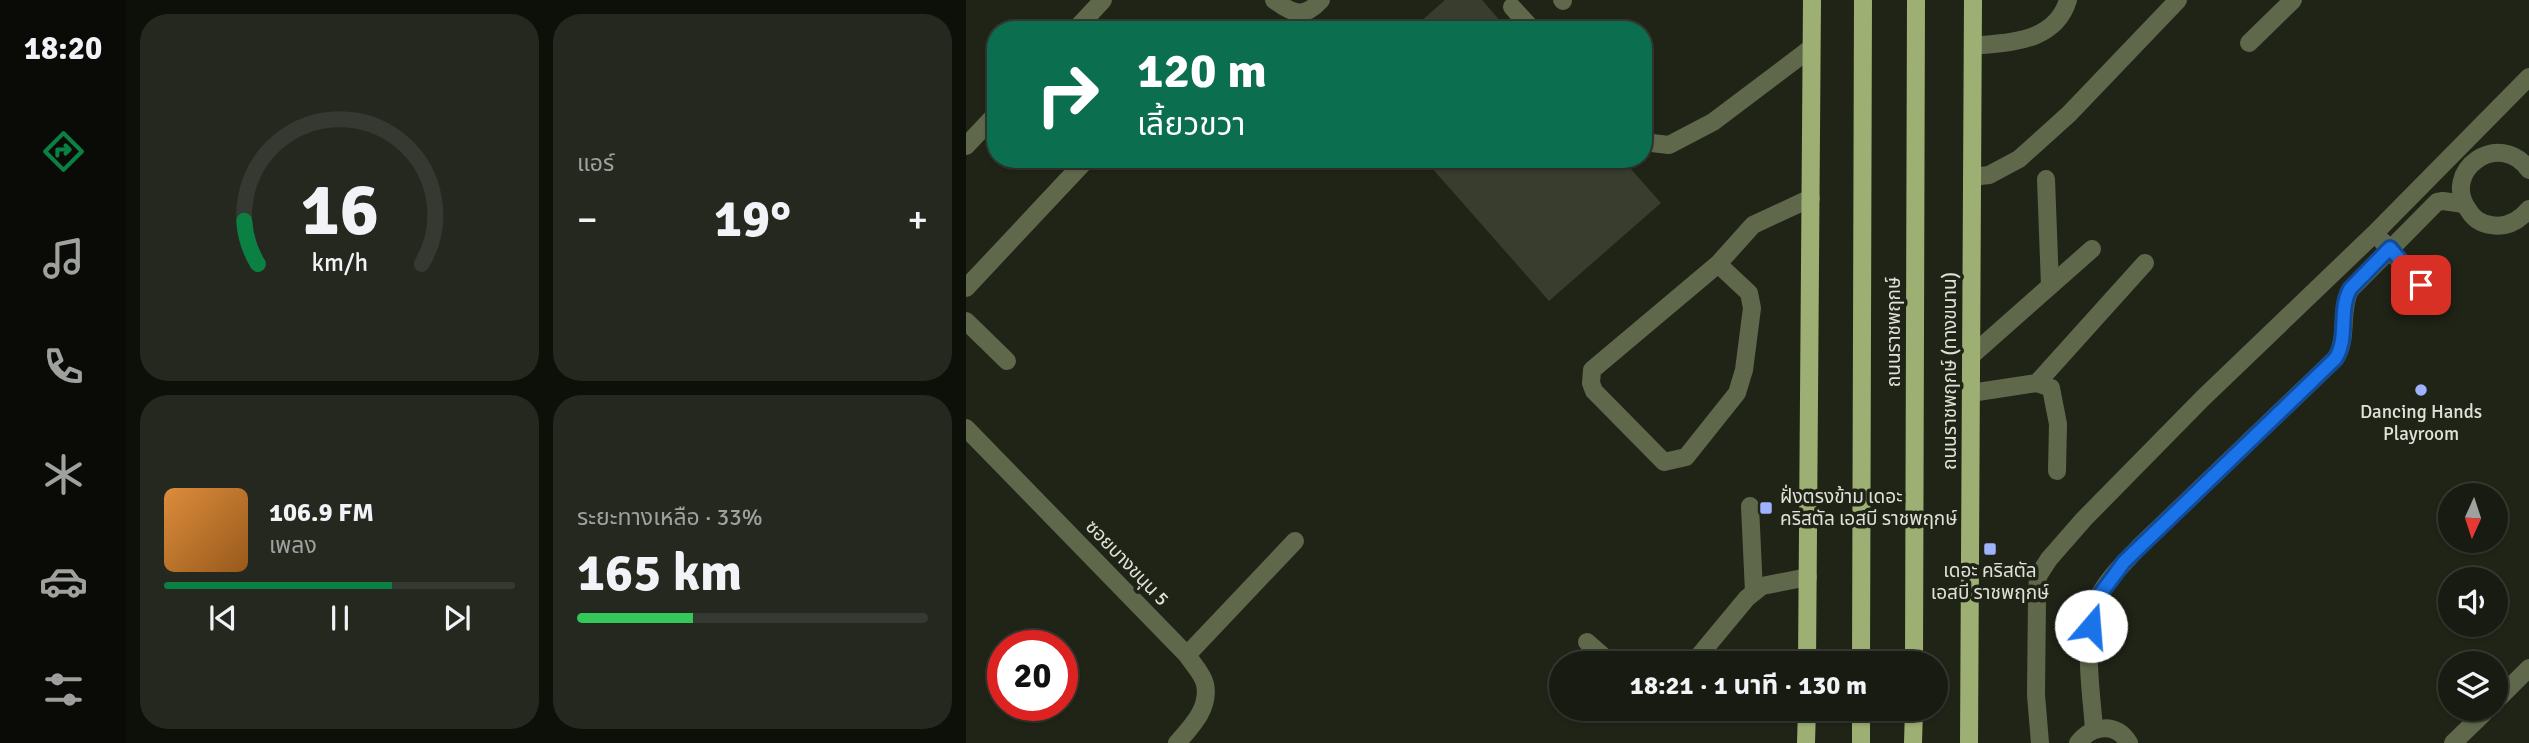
<!DOCTYPE html>
<html lang="th">
<head>
<meta charset="utf-8">
<style>
  :root { --surface:#181b11; --page:#25281f; --text:#f1f3f6; --muted:#9fa19f; --line:#363931; --accent:#0b8043 }
  body { margin:0; font-family:Signika,"Noto Sans Thai",sans-serif; background:var(--page); color:var(--text); height:100vh; display:flex; flex-direction:column; font-size:26px; white-space:nowrap }
  * { box-sizing:border-box; margin:0 }
  p { font-size:23px; color:var(--muted) }
  .icon { flex:none; width:38px; height:38px; fill:none; stroke:currentColor; stroke-width:2; stroke-linecap:round; stroke-linejoin:round }
  .map { position:relative; flex:1; overflow:hidden }
  .drawer { display:flex; flex-direction:column; gap:14px; padding:14px; background:#0d0f09; width:840px }
  .drawer>* { flex:none }
  .banner { position:absolute; left:21px; top:21px; width:665px; height:147px; border-radius:28px; box-shadow:0 2px 5px #0004,0 0 0 2px var(--line); background:#0b6e4f; color:#fff; overflow:hidden }
  .needle { width:46px; rotate:183deg }
  .buttons { position:absolute; left:1472px; top:483px; display:grid; gap:14px }
  .buttons a { display:grid; place-items:center; width:70px; height:70px; border-radius:50%; background:var(--surface); box-shadow:0 2px 5px #0004,0 0 0 2px var(--line); font-size:35px }
  .speed { position:absolute; left:21px; top:630px; display:flex; gap:14px; font-size:35px; font-weight:700; text-align:center }
  .speed>* { display:grid; place-content:center; width:91px; height:91px; border-radius:50%; background:var(--surface); box-shadow:0 2px 5px #0004,0 0 0 2px var(--line); line-height:1 }
  .speed .limit { border:10px solid #d22; background:#fff; color:#111 }
  .pin { position:absolute; display:grid; place-items:center; width:60px; height:60px; color:#fff; margin:-30px; border-radius:14px; box-shadow:0 4px 10px #0006 }
  .me { position:absolute; width:77px; margin:-38px; rotate:18deg; stroke-linejoin:round; filter:drop-shadow(0 0 5px #0008) }
  .turn { display:flex; align-items:center; gap:24px; height:147px; padding:0 35px; font-size:32px }
  .turn .icon { width:91px; height:91px; stroke-width:2.5 }
  .turn b { display:block; font-size:49px; line-height:60px }
  .big { font-size:52px; font-weight:700; line-height:1.1 }
  .drawer .card { flex:1; display:flex; flex-direction:column; justify-content:center; gap:10px; min-width:0; padding:0 24px; border-radius:28px; background:var(--page) }
  .drawer .dial { align-items:center; gap:0 }
  .dial svg { height:182px; overflow:visible; fill:none; stroke:var(--line); stroke-width:7; stroke-linecap:round; text-anchor:middle }
  .dial text { fill:var(--text); stroke:none }
  .song { display:flex; align-items:center; gap:21px }
  .cover { width:84px; height:84px; border-radius:10px; background:linear-gradient(135deg,hsl(30 70% 55%),hsl(30 70% 35%)) }
  .played { height:7px; border-radius:4px; background:linear-gradient(90deg,var(--accent) 65%,var(--line) 65%) }
  .keys { display:flex; justify-content:space-around; direction:ltr }
  .heat { display:flex; justify-content:space-between; align-items:center; font-size:38px; direction:ltr }
  .charge { height:10px; border-radius:5px; background:linear-gradient(90deg,#34c759 33%,var(--line) 0) }
  .drawer .tiles { flex:1; display:grid; gap:14px; grid-template-columns:repeat(2,1fr) }
  .trip { position:absolute; left:583px; top:651px; width:399px; height:70px; border-radius:35px; background:var(--surface); box-shadow:0 2px 5px #0004,0 0 0 2px var(--line); font-weight:700; line-height:70px; text-align:center }
  main { display:flex; flex:1; min-height:0 }
  .dock { display:flex; flex-direction:column; width:126px; justify-content:space-around; align-items:center; background:#0a0b07; color:var(--muted) }
  .dock .icon { width:49px; height:49px }
  .dock .active { color:var(--accent) }
  .dock b { font-size:32px; color:var(--text) }
  .map>svg:first-child { display:block }
  .building { fill:#383d2e }
  .lines { fill:none; stroke-linecap:round; stroke-linejoin:round }
  .minor { stroke:#60684c; stroke-width:18 }
  .major { stroke:#9daf73; stroke-width:18 }
  .route-casing { stroke:#114b97; stroke-width:18 }
  .route { stroke:#1a73e8; stroke-width:12 }
  .poi-dot { fill:#9fb3fd; stroke:#202417; stroke-width:2.5 }
  .labels { text-anchor:middle; dominant-baseline:central; stroke-width:7; stroke-linejoin:round; paint-order:stroke }
  .street-label { font-size:19px; fill:#dfe2d9; stroke:#202417 }
  .poi-label { font-size:19px; fill:#dfe2d9; stroke:#202417 }
</style>
</head>
<body>
<main>
<nav class="dock">
<b>18:20</b>
<svg class="icon active" aria-label="directions" viewBox="0 0 24 24"><path d="M12 3l9 9-9 9-9-9zM9 14v-3h6M13 9l2 2-2 2"/></svg>
<svg class="icon" aria-label="music" viewBox="0 0 24 24"><path d="M9 18V5l10-2v13"/><circle cx="6" cy="18" r="3"/><circle cx="16" cy="16" r="3"/></svg>
<svg class="icon" aria-label="phone" viewBox="0 0 24 24"><path d="M5 4h4l2 5-3 2q2 4 5 5l2-3 5 2v4C11 20 4 13 5 4z"/></svg>
<svg class="icon" aria-label="climate" viewBox="0 0 24 24"><path d="M12 3v18M4 7l16 10M4 17L20 7"/></svg>
<svg class="icon" aria-label="car" viewBox="0 0 24 24"><path d="M5 17H2v-5l4-1 3-4h7l3 4 3 1v5h-3M9 17h6M6 11h13"/><circle cx="7" cy="17" r="2"/><circle cx="17" cy="17" r="2"/></svg>
<svg class="icon" aria-label="filters" viewBox="0 0 24 24"><path d="M4 7h16M4 17h16"/><circle cx="9" cy="7" r="2"/><circle cx="15" cy="17" r="2"/></svg>
</nav>
<section class="drawer">
<div class="tiles">
<div class="card dial"><svg viewBox="0 0 100 80">
<path d="M14 69A42 42 0 1 1 86 69"/>
<path d="M14 69A42 42 0 0 1 8 50" stroke="#0b8043"/>
<text x="50" y="56" font-size="32" font-weight="700">16</text>
<text x="50" y="72" font-size="11">km/h</text>
</svg></div>
<div class="card"><p>แอร์</p>
<div class="heat"><a>−</a><b class="big">19°</b><a>+</a></div>
</div>
<div class="card">
<div class="song"><i class="cover"></i><div><b>106.9 FM</b><p>เพลง</p></div></div>
<div class="played"></div>
<div class="keys"><svg class="icon" aria-label="previous" viewBox="0 0 24 24"><path d="M18 5L8 12l10 7zM5 5v14"/></svg><svg class="icon" aria-label="pause" viewBox="0 0 24 24"><path d="M8 5v14M16 5v14"/></svg><svg class="icon" aria-label="next" viewBox="0 0 24 24"><path d="M6 5l10 7-10 7zM19 5v14"/></svg></div>
</div>
<div class="card"><p>ระยะทางเหลือ · 33%</p><b class="big">165 km</b><div class="charge"></div></div>
</div>
</section>
<div class="map">
<svg width="1563" height="743" viewBox="0 0 1563 743">
  <rect width="100%" height="100%" fill="#202417"/>
  <g class="building">
    <polygon points="479,0 516,0 542,30 445,30"/>
    <polygon points="458,159 656,159 695,203 583,301"/>
  </g>
  <g class="lines">
    <g class="minor">
      <path d="M308 0C327 14 338 19 355 0"/>
      <polyline points="596,0 597,1"/>
      <polyline points="546,7 567,30"/>
      <polyline points="109,30 137,0"/>
      <polyline points="1283,43 1327,0"/>
      <path d="M1007 46C1043 42 1089 43 1102 0"/>
      <polyline points="677,142 703,145 747,122 845,48"/>
      <polyline points="0,146 30,114"/>
      <path d="M1563 170C1534 128 1473 171 1503 211 1508 219 1516 224 1525 225 1541 228 1553 221 1563 209"/>
      <polyline points="1006,177 1023,175 1053,159 1103,114 1212,0"/>
      <polyline points="1080,179 1084,286"/>
      <polyline points="1416,241 1455,285"/>
      <polyline points="752,264 783,293 786,308 778,370 771,393 720,457 698,462 628,391 625,383 626,370 752,264 787,225 845,198"/>
      <polyline points="0,288 121,159"/>
      <polyline points="0,321 41,361"/>
      <polyline points="1005,356 1126,249"/>
      <polyline points="1071,383 1179,263"/>
      <polyline points="1005,393 1071,383 1085,388 1092,424 1091,471"/>
      <path d="M0 428 221 655C226 663 237 674 239 684 244 708 226 726 211 743"/>
      <polyline points="784,506 788,592"/>
      <polyline points="621,642 645,663"/>
      <polyline points="221,655 329,541"/>
      <polyline points="727,663 781,598 796,586 842,577"/>
      <polyline points="1530,701 1563,668"/>
      <path d="M1128 729C1125 686 1115 635 1134 594 1143 577 1159 562 1172 548L1369 359C1383 339 1373 311 1384 290L1471 202 1477 201 1498 204"/>
      <polyline points="1074,743 1070,695 1071,598 1072,576 1083,559 1118,519 1237,398 1408,234 1563,77"/>
      <path d="M1112 743C1126 725 1150 722 1163 743"/>
      <polyline points="1487,743 1522,709"/>
    </g>
    <g class="major">
      <polyline points="841,663 846,0"/>
      <polyline points="895,663 897,0"/>
      <polyline points="948,663 950,0"/>
      <polyline points="840,743 841,709"/>
      <polyline points="895,743 895,709"/>
      <polyline points="947,743 948,709"/>
      <polyline points="1003,743 1007,0"/>
    </g>
  </g>
  <g class="lines">
    <g class="route-casing">
      <path id="route" d="M1125 626 1135 593 1158 562 1369 359C1383 339 1372 311 1384 289L1424 248 1455 285"/>
    </g>
    <use href="#route" class="route"/>
  </g>
  <g class="poi-dot">
    <circle cx="1455" cy="390" r="7"/>
    <rect x="793" y="501" width="14" height="14" rx="3.5"/>
    <rect x="1017" y="542" width="14" height="14" rx="3.5"/>
  </g>
  <g class="labels">
    <g class="street-label">
      <text transform="translate(928 332) rotate(-90)">ถนนราชพฤกษ์</text>
      <text transform="translate(984 371) rotate(-90)">ถนนราชพฤกษ์ (ทางขนาน)</text>
      <text transform="translate(161 563) rotate(46)">ซอยบางขนุน 5</text>
    </g>
    <g class="poi-label">
      <text x="1455" y="412">Dancing Hands<tspan x="1455" dy="22">Playroom</tspan></text>
      <text x="814" y="497" text-anchor="start">ฝั่งตรงข้าม เดอะ<tspan x="814" dy="22">คริสตัล เอสบี ราชพฤกษ์</tspan></text>
      <text x="1024" y="571">เดอะ คริสตัล<tspan x="1024" dy="22">เอสบี ราชพฤกษ์</tspan></text>
    </g>
  </g>
</svg>
<div class="buttons">
<a><svg class="needle" viewBox="-14 -14 28 28"><path d="M0-13l5 13h-10z" fill="#e53935"/><path d="M0 13l5-13h-10z" fill="#9fa19f"/></svg></a>
<a><svg class="icon" aria-label="sound" viewBox="0 0 24 24"><path d="M4 9h4l5-4v14l-5-4H4zM17 9q2 3 0 6"/></svg></a>
<a><svg class="icon" aria-label="layers" viewBox="0 0 24 24"><path d="M12 4l9 5-9 5-9-5zM3 14l9 5 9-5"/></svg></a>
</div>
<div class="speed"><div class="limit">20</div></div>
<div class="pin" style="left:1455px;top:285px;background:#d93025"><svg class="icon" aria-label="arrive" viewBox="0 0 24 24"><path d="M6 21V4h12l-3 4 3 4H6"/></svg></div>
<svg class="me" style="left:1125px;top:626px" viewBox="-20 -20 40 40"><circle r="19" fill="#fff"/><path d="M0-13L10 11 0 6-10 11z" fill="#1a73e8"/></svg>
<div class="trip">18:21 · 1 นาที · 130 m</div>
<div class="banner">
<div class="turn"><svg class="icon" aria-label="right" viewBox="0 0 24 24"><path d="M7 20v-9h11M14 6l5 5-5 5"/></svg><div><b>120 m</b>เลี้ยวขวา</div></div>
</div>
</div>
</main>
</body>
</html>
